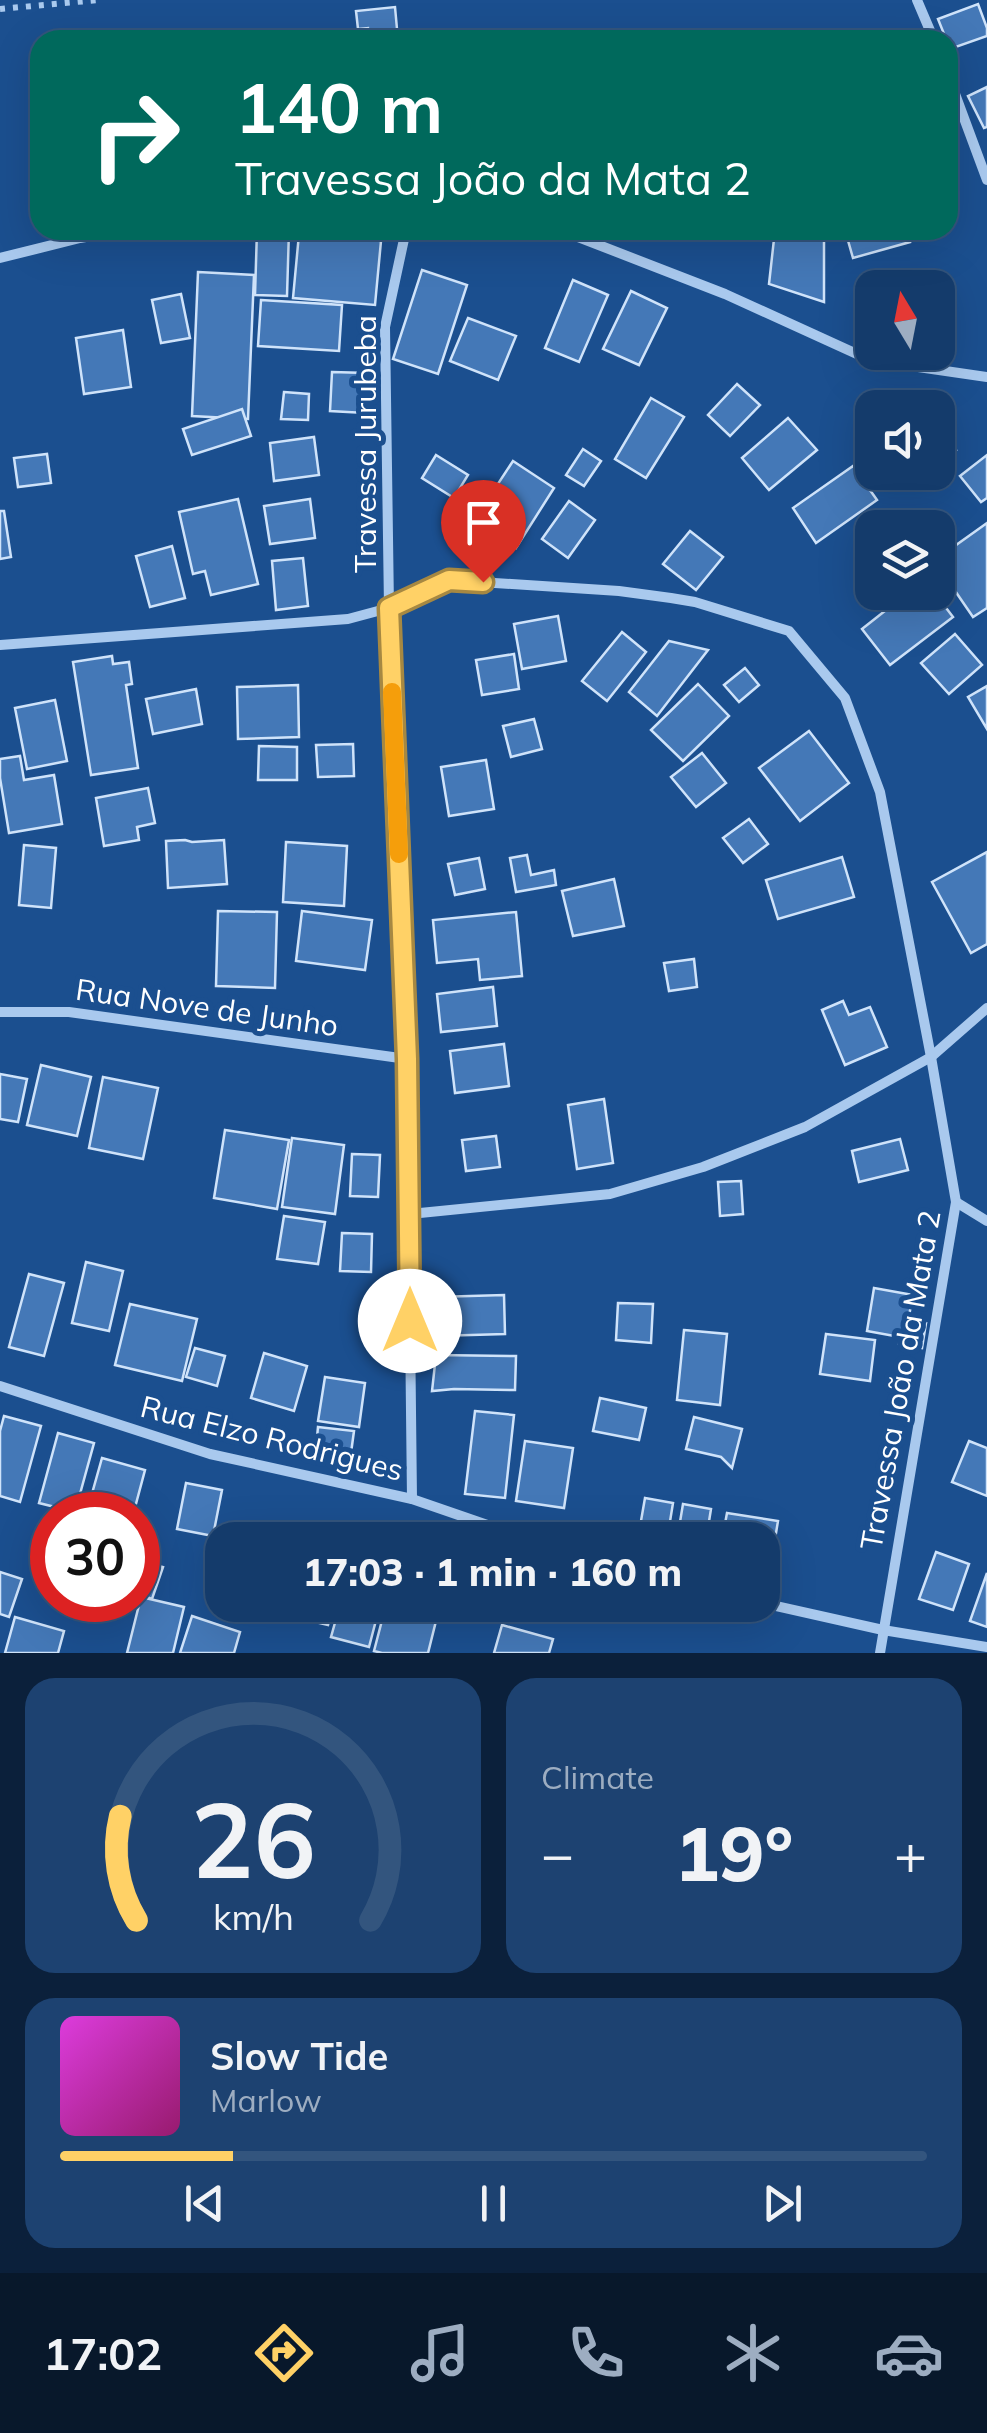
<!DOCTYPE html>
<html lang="en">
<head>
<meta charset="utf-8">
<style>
  :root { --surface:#143b6b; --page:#1d4271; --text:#f1f3f6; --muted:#9dadc1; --line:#33557e; --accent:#ffd166 }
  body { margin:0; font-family:Mulish,sans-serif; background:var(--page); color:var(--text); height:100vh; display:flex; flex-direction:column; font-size:38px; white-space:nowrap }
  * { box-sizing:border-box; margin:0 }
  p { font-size:32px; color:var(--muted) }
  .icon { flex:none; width:55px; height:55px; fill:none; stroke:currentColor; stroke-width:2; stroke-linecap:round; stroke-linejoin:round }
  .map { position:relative; height:1653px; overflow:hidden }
  .side { display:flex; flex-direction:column; gap:25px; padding:25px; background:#0b203b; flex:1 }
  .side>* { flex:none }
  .hud { position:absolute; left:30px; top:30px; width:928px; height:210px; border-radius:30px; box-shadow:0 10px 40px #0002,0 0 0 2px var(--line); background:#00695c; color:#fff; overflow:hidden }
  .needle { width:65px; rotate:350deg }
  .fabs { position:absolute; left:855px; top:270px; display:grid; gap:20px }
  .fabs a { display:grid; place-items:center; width:100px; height:100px; border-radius:20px; background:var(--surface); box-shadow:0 10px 40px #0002,0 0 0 2px var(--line); font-size:50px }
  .speed { position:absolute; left:30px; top:1492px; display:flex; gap:20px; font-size:50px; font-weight:700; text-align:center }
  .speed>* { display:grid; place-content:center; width:130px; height:130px; border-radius:50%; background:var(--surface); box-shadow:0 10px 40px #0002,0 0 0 2px var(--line); line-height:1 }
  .speed .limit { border:15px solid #d22; background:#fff; color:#111 }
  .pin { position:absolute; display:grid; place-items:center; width:85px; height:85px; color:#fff; margin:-102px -42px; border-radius:50% 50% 50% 0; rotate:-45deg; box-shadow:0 0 10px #0007 }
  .pin .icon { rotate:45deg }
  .me { position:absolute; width:110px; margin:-55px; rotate:0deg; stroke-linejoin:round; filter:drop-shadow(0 0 8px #0008) }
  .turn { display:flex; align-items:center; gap:35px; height:210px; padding:0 40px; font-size:45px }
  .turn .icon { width:130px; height:130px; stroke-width:2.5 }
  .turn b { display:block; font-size:70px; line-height:85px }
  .big { font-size:75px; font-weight:800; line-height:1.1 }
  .side .card { flex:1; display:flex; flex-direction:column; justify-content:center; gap:15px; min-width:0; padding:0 35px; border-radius:30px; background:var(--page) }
  .side .dial { align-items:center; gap:0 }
  .dial svg { height:260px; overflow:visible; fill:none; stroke:var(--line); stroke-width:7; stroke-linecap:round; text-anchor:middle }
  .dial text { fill:var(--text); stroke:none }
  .song { display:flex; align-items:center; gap:30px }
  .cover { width:120px; height:120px; border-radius:15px; background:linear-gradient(135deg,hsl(300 70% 55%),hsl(320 70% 35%)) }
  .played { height:10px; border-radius:5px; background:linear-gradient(90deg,var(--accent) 20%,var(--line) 20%) }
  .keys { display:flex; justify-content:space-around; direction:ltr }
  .heat { display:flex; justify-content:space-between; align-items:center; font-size:55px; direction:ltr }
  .side .tiles { flex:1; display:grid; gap:25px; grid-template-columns:1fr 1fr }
  .card:last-child { grid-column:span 2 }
  .trip { position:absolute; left:205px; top:1522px; width:575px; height:100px; border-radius:30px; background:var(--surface); box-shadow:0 10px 40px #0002,0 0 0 2px var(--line); font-weight:800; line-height:100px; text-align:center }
  .menu { display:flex; height:160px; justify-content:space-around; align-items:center; background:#08182b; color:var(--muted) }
  .menu .icon { width:70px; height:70px }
  .menu .active { color:var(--accent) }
  .menu b { font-size:45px; color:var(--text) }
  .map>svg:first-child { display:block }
  .building { fill:#4478b7; stroke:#cfe3fa; stroke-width:2.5 }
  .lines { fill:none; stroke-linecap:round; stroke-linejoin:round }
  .path { stroke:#a9c9ee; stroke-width:6; stroke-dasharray:5 8; stroke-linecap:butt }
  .minor { stroke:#a9c9ee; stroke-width:10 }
  .route-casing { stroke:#a68842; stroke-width:25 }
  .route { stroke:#ffd166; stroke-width:18 }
  .slow { stroke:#f59e0b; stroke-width:18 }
  .labels { text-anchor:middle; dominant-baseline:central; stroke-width:10; stroke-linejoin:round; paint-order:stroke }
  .street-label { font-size:30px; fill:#fff; stroke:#1b4f8f }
</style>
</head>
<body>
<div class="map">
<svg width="987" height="1653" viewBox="0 0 987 1653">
  <rect width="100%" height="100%" fill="#1b4f8f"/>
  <g class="building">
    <polygon points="978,4 987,28 987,36 950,49 938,19"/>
    <polygon points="395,7 398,40 369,40 368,28 358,29 356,11"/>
    <polygon points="987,87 987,127 984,128 968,96"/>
    <polygon points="257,230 289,230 287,296 255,295"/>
    <polygon points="775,230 824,230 824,302 769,284"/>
    <polygon points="845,230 907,230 910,242 853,258"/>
    <polygon points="299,234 381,241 375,305 293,298"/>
    <polygon points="422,270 467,285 438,374 393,359"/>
    <polygon points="198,272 254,275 248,419 192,416"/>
    <polygon points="573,280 608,295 579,362 545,348"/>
    <polygon points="631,291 667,308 639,365 603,349"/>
    <polygon points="181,294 190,338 161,343 152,300"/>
    <polygon points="261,300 342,305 339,351 258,346"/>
    <polygon points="468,318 516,336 498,380 450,361"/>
    <polygon points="123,330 131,387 84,394 76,338"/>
    <polygon points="332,372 367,373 365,413 330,411"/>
    <polygon points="737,384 760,405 730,436 708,415"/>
    <polygon points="284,392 309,394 308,420 281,419"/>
    <polygon points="651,398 684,417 646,478 615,459"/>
    <polygon points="242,409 251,436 192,455 183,429"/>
    <polygon points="938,417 956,450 938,460"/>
    <polygon points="788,418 817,450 769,490 742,458"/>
    <polygon points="314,437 319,475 274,481 270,443"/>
    <polygon points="583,449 601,461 584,486 566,475"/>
    <polygon points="47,454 51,483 18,487 14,458"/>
    <polygon points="436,455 468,475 454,498 422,478"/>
    <polygon points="987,455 987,498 981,502 960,476"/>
    <polygon points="513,461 554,488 516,548 475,519"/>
    <polygon points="853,466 877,500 816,543 793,508"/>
    <polygon points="238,499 258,584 211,595 205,571 193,574 179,512"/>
    <polygon points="310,499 315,538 270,544 264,506"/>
    <polygon points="569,501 595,520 568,558 542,539"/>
    <polygon points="0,511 4,511 11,557 0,559"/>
    <polygon points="987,523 987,608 973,617 938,566 938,558"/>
    <polygon points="690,531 723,557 696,590 663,564"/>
    <polygon points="172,546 185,598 150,607 136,556"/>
    <polygon points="303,558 308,606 276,610 272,561"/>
    <polygon points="909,592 934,592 953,617 890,665 862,629"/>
    <polygon points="558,616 566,661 522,669 514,624"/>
    <polygon points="622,632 646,652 607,701 582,681"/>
    <polygon points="955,634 982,665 949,694 921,663"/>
    <polygon points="669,641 708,650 657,716 629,692"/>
    <polygon points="514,654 519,689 482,695 476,660"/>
    <polygon points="112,656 113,664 129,662 132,684 126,685 138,768 91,775 73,662"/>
    <polygon points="745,668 759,685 739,702 724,685"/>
    <polygon points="698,684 729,716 683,761 651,730"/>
    <polygon points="298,685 299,737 238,739 237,687"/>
    <polygon points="987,686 987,729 968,697"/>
    <polygon points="196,689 202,724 153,734 146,699"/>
    <polygon points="55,700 67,761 27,769 15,708"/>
    <polygon points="534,719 542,749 511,757 503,726"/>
    <polygon points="809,731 849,783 800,821 759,768"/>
    <polygon points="353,744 354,776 318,777 316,745"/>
    <polygon points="259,746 297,747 297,780 258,780"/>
    <polygon points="702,753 726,783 696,807 671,777"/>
    <polygon points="20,756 24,780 54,775 62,824 9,833 0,778 0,759"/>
    <polygon points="486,760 494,809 449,816 441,767"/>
    <polygon points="148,788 155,823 137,827 139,840 104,846 96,798"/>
    <polygon points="749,819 768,844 743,863 723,838"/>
    <polygon points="185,840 192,842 224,840 227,884 168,888 166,841"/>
    <polygon points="286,842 347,846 344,906 283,902"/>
    <polygon points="24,845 56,848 51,908 19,905"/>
    <polygon points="987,852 987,944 971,953 932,882"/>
    <polygon points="527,855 531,875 554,870 556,885 516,892 510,858"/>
    <polygon points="842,857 854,897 778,919 766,880"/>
    <polygon points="479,858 485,889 455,895 448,864"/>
    <polygon points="614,879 624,926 573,936 562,891"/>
    <polygon points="218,911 277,912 275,988 216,986"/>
    <polygon points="302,911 372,920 365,970 296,961"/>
    <polygon points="516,912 522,976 480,980 478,959 437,963 433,920"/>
    <polygon points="694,959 697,987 669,991 664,963"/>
    <polygon points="493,987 497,1026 441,1032 437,994"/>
    <polygon points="843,1001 849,1015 870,1007 887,1047 845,1065 822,1010"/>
    <polygon points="504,1044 509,1086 455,1093 450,1051"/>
    <polygon points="41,1065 91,1077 77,1136 27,1125"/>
    <polygon points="0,1074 27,1079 18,1122 0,1119"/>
    <polygon points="103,1077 158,1088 143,1159 89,1148"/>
    <polygon points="604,1099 613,1163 577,1169 568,1105"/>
    <polygon points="225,1130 289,1140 277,1209 214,1198"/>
    <polygon points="496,1136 500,1167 466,1171 462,1140"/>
    <polygon points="292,1138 344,1145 335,1214 282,1207"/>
    <polygon points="900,1139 908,1170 859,1182 852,1151"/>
    <polygon points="352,1154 380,1155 378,1197 350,1196"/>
    <polygon points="741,1181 743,1214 720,1216 718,1182"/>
    <polygon points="284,1216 325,1222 318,1264 277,1259"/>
    <polygon points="342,1233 372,1234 371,1272 340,1271"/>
    <polygon points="86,1262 123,1271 109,1331 72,1323"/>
    <polygon points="29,1274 64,1283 44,1356 9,1347"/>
    <polygon points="874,1288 913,1295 908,1321 926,1323 922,1348 899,1344 900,1337 867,1331"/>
    <polygon points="504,1295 505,1334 437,1336 436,1297"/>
    <polygon points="618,1303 653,1304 651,1343 616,1340"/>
    <polygon points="130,1304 197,1319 182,1381 115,1365"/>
    <polygon points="684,1330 727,1334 720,1405 677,1400"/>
    <polygon points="826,1334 875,1340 870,1381 820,1374"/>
    <polygon points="195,1348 225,1356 217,1386 186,1377"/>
    <polygon points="264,1353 307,1366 294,1411 251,1398"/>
    <polygon points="436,1355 516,1356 515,1390 454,1389 432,1391"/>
    <polygon points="325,1377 365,1383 359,1427 318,1421"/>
    <polygon points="600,1398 646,1408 639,1440 593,1431"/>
    <polygon points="475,1411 514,1415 505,1498 465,1494"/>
    <polygon points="4,1416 41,1426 20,1502 0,1496 0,1431"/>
    <polygon points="694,1417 742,1429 732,1468 721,1457 686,1449"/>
    <polygon points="318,1427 354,1431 351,1453 316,1448"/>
    <polygon points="58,1433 94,1443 75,1512 39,1503"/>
    <polygon points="525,1441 573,1448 564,1508 516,1501"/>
    <polygon points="969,1441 987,1448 987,1496 952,1482"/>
    <polygon points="102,1458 145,1470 133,1515 86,1515"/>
    <polygon points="186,1483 222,1490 213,1536 177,1529"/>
    <polygon points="645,1498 673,1503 667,1540 638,1538"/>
    <polygon points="683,1504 711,1509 706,1540 677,1540"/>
    <polygon points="727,1513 778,1521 767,1587 762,1586 762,1540 722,1540"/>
    <polygon points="936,1552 969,1564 953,1610 919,1599"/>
    <polygon points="138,1560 163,1567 152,1599 138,1594"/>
    <polygon points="0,1572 22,1579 9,1617 0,1614"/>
    <polygon points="987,1573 987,1627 970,1621"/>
    <polygon points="141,1597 184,1607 173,1653 127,1653"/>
    <polygon points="283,1605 333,1605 328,1625 281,1614"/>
    <polygon points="340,1605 380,1605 369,1647 331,1637"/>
    <polygon points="386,1605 440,1605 428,1653 382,1653 374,1651"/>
    <polygon points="192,1616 240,1632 234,1653 180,1653"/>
    <polygon points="15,1617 64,1631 58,1653 5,1653"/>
    <polygon points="502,1625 553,1639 549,1653 494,1653"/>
  </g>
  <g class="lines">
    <polyline class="path" points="0,9 98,0"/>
    <g class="minor">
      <polyline points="917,0 934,40"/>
      <polyline points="948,75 987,180"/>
      <polyline points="406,230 385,327 389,608 407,1059 412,1499"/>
      <polyline points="560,230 725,294 870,360 987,377"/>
      <polyline points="0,258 80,238 125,230"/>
      <polyline points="0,645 348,619 389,608 449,580 619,591 671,598 695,602 789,631 845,698 880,792 931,1057 956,1202 880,1653"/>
      <polyline points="0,1012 69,1012 407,1059"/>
      <polyline points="956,1202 987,1221"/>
      <polyline points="410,1214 610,1194 703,1167 805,1127 931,1057 987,1008"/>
      <polyline points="0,1386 210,1454 412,1499 531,1540"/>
      <polyline points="762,1603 883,1630 987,1647"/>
    </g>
  </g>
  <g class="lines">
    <g class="route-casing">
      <polyline id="route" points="410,1321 407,1059 389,608 449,580 483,582"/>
    </g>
    <use href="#route" class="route"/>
    <polyline class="slow" points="392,692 399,854"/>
  </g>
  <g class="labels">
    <g class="street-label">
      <text transform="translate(365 444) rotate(-90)">Travessa Jurubeba</text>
      <text transform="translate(207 1007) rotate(8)">Rua Nove de Junho</text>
      <text transform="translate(900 1380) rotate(-80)">Travessa João da Mata 2</text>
      <text transform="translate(272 1438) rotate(14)">Rua Elzo Rodrigues</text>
    </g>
  </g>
</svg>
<div class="fabs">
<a><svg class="needle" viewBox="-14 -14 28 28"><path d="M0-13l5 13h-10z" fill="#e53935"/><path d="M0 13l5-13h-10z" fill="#9dadc1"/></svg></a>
<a><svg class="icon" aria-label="sound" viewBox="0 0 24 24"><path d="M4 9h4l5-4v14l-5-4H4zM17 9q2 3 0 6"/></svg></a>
<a><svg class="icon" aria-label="layers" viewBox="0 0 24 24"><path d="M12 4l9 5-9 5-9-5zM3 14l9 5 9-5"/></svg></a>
</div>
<div class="speed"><div class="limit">30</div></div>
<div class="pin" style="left:483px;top:582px;background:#d93025"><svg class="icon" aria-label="arrive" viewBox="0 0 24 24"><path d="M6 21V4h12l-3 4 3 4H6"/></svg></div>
<svg class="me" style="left:410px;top:1321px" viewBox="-20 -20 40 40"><circle r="19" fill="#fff"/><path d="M0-13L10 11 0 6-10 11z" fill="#ffd166"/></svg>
<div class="trip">17:03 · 1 min · 160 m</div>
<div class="hud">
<div class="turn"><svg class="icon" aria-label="right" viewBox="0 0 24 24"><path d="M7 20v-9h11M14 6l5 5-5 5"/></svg><div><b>140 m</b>Travessa João da Mata 2</div></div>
</div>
</div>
<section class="side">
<div class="tiles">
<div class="card dial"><svg viewBox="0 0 100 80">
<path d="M14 69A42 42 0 1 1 86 69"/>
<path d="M14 69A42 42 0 0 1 9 37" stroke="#ffd166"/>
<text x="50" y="56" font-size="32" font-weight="700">26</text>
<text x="50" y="72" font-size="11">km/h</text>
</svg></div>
<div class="card"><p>Climate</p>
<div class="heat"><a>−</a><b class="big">19°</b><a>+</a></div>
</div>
<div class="card">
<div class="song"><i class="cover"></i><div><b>Slow Tide</b><p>Marlow</p></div></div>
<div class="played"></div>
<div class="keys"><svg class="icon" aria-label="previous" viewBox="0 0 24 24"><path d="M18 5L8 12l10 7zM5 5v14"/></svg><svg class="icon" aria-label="pause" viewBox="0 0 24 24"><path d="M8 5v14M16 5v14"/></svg><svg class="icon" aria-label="next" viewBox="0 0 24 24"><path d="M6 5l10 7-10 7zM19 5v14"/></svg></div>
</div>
</div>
</section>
<nav class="menu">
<b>17:02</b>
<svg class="icon active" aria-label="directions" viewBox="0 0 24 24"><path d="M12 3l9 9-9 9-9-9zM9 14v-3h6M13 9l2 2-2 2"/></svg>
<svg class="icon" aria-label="music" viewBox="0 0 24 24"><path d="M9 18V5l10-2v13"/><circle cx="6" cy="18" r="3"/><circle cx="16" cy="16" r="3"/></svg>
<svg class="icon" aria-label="phone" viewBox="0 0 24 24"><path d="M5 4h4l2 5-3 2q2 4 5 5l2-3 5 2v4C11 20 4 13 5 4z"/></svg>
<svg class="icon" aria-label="climate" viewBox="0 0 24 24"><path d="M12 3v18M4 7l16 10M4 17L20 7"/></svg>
<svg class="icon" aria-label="car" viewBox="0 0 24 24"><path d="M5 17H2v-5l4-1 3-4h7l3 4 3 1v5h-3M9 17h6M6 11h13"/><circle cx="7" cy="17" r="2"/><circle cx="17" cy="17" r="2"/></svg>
</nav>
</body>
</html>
